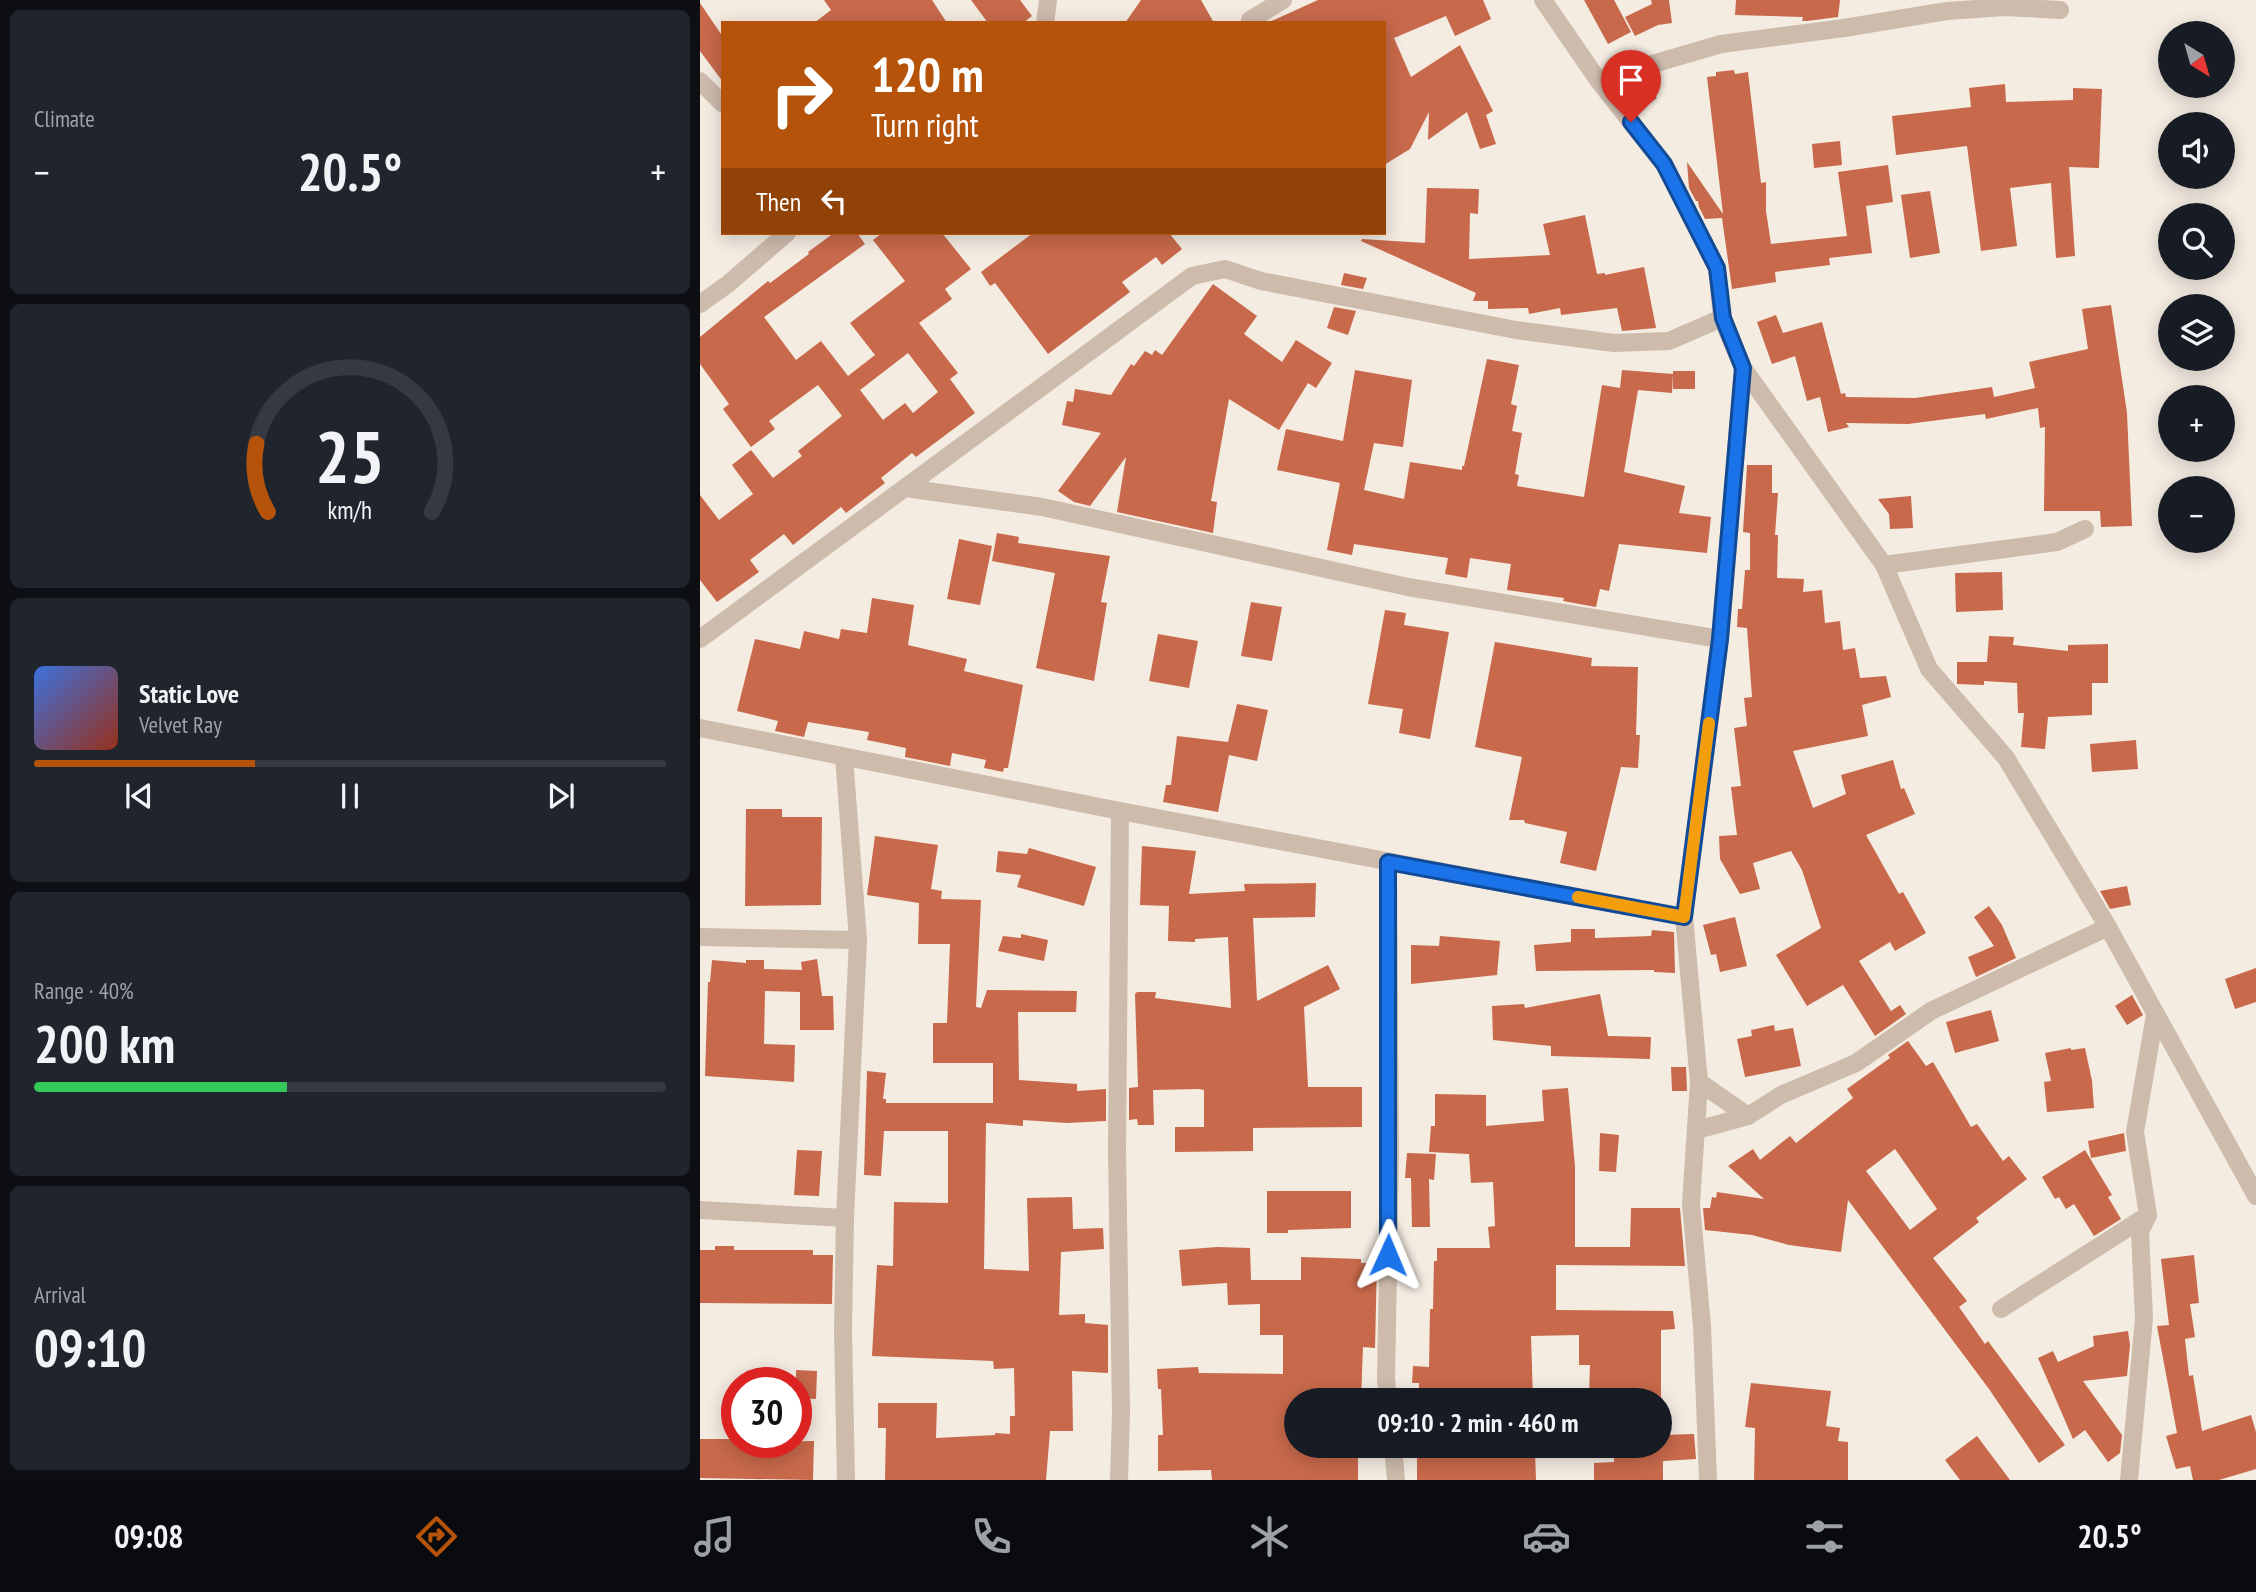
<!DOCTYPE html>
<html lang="en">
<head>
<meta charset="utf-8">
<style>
  :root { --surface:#171b24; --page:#20242c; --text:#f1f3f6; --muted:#9ea1a6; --line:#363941; --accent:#b45309 }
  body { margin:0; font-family:"PT Sans Narrow",sans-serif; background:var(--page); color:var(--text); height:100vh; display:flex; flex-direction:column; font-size:26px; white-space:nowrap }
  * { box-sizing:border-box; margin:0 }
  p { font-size:23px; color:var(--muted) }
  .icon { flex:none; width:38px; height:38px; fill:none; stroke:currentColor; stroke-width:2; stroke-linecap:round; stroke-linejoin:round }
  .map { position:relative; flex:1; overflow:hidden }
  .side { display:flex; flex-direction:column; gap:10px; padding:10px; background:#0d0f14; width:700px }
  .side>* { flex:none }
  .hud { position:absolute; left:21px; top:21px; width:665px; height:214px; border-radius:0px; box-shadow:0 4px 18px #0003; background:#b45309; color:#fff; overflow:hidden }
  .needle { width:46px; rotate:143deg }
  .controls { position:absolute; left:1458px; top:21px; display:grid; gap:14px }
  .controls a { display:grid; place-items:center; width:77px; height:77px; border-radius:50%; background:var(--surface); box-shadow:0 4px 18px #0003; font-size:35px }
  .speed { position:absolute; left:21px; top:1367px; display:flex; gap:14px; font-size:35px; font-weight:700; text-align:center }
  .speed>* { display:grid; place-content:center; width:91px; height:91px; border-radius:50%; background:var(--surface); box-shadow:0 4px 18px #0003; line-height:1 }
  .speed .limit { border:10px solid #d22; background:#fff; color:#111 }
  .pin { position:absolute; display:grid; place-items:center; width:60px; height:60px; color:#fff; margin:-72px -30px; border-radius:50% 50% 50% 0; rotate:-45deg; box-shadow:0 0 7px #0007 }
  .pin .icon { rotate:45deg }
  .me { position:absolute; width:77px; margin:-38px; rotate:1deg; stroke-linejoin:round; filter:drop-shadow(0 0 5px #0008) }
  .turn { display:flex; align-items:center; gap:24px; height:147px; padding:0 35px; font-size:32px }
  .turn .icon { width:91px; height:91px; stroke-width:2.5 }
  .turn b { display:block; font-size:49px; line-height:60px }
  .then { display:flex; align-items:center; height:66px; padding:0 35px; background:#0003; gap:14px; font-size:26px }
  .big { font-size:52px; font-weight:700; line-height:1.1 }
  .side .card { flex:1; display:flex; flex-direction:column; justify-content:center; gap:10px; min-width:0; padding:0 24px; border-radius:10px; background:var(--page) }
  .side .dial { align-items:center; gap:0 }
  .dial svg { height:182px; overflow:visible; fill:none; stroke:var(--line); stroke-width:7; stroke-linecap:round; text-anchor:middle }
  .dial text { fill:var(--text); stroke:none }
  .song { display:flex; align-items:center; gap:21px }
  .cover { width:84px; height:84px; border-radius:10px; background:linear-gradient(135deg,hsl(220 70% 55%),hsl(10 70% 35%)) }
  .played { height:7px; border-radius:4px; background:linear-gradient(90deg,var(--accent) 35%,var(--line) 35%) }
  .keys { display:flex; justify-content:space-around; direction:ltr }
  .heat { display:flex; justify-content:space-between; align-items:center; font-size:38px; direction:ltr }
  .charge { height:10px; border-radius:5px; background:linear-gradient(90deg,#34c759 40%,var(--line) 0) }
  .trip { position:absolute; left:584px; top:1388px; width:388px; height:70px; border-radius:35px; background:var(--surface); box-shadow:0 4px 18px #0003; font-weight:700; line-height:70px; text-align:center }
  .tab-bar { display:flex; height:112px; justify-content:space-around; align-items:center; background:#090b0e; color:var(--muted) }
  .tab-bar .icon { width:49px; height:49px }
  .tab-bar .selected { color:var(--accent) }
  .tab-bar b { font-size:32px; color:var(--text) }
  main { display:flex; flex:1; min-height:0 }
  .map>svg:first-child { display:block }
  .building { fill:#c8694b; fill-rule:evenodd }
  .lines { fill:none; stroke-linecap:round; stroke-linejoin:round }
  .street { stroke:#cdbbac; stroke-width:18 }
  .route-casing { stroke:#114b97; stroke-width:18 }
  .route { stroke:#1a73e8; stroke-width:12 }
  .slow { stroke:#f59e0b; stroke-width:12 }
</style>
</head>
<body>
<main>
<section class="side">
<div class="card"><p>Climate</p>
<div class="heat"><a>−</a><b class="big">20.5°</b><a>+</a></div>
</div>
<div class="card dial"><svg viewBox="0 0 100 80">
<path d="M14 69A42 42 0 1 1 86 69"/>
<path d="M14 69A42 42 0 0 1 9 39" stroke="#b45309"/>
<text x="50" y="56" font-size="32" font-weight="700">25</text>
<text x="50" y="72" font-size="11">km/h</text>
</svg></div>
<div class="card">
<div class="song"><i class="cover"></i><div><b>Static Love</b><p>Velvet Ray</p></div></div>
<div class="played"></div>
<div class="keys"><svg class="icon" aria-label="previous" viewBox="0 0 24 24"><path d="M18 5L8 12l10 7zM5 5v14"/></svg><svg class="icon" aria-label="pause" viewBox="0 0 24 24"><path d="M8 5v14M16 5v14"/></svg><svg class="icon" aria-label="next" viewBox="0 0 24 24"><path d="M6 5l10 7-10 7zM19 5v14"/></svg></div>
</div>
<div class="card"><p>Range · 40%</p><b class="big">200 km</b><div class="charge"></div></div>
<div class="card"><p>Arrival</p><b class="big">09:10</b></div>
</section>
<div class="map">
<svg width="1556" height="1480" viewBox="0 0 1556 1480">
  <rect width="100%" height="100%" fill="#f4ebe1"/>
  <g class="building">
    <polygon points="124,0 232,0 247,23 114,23 131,10"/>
    <polygon points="271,0 320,0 332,16 323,23 288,23"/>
    <polygon points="441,0 501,0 514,23 425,23"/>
    <polygon points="618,0 783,0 791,19 755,36 746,16 694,38 711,77 760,45 793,111 786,115 796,144 780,149 767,112 728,140 729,112 710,149 684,165 684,23 567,23"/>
    <polygon points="884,0 914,0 931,32 908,44"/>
    <polygon points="951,0 969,0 972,23 958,25 935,36 925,17 952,4"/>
    <polygon points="1036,0 1140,0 1138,17 1107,21 1102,21 1103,17 1035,15"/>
    <polygon points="0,3 23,37 23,82 0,51"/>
    <polygon points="1034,70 1035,74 1048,72 1061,183 1066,182 1066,211 1071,244 1147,236 1138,172 1188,165 1193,202 1166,206 1172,253 1129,258 1130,265 1075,272 1076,282 1032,289 1022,218 1005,219 999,207 998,201 996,201 989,188 987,162 1023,214 1007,77 1016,76 1016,72"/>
    <polygon points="945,83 957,98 941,110 930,94"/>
    <polygon points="1305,84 1306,102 1373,100 1373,88 1402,89 1399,168 1369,167 1375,256 1356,258 1351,183 1310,188 1317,246 1281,251 1267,146 1196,155 1192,116 1271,107 1269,88"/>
    <polygon points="1140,141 1142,165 1114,168 1112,144"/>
    <polygon points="727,188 779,189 778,214 770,213 769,259 850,255 843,224 885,215 897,274 905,273 905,275 944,267 956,328 922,331 917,308 861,315 860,308 829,314 828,308 788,309 788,301 773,301 776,293 661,241 662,239 725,243"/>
    <polygon points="1230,191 1240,253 1210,258 1201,195"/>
    <path d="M134 233H157L165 244 64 317 96 360 121 341 148 376 175 355 150 323 205 281 173 240 182 233H242L271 269 245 289 252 299 219 323 258 373 250 379 275 413 216 457 212 453 181 478 185 483 146 513 141 507 93 545 84 534 50 560 59 572 17 602 0 580V495L19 520 53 494 32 465 51 450 73 478 102 456 98 451 142 416 118 385 69 421 75 429 51 447 23 409 29 404 0 364V337L68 281 70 283 109 254 108 252ZM208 353 238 392 213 413 205 403 183 420 160 390Z"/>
    <polygon points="333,233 469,233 482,249 462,265 456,257 422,282 430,292 348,354 295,283 290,286 281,272"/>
    <polygon points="644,273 667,278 663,289 641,285"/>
    <polygon points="513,284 557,316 544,334 582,362 596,340 632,363 616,388 608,383 579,430 529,399 511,501 517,502 513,533 417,512 426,457 390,506 374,502 358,491 401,433 362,425 367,401 373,402 375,389 411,395 431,364 434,366 445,351 452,355 455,350 462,355"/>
    <polygon points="1411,305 1427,413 1432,526 1401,527 1400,511 1344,511 1345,427 1340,428 1338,408 1286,419 1285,414 1208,424 1146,423 1149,427 1128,432 1120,397 1107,401 1095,356 1072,364 1057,322 1076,315 1083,333 1122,322 1141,394 1145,393 1146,397 1215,398 1292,387 1294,397 1335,388 1329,362 1388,349 1382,309"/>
    <polygon points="634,307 656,311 648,335 627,328"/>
    <polygon points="787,359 819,365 811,404 817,406 812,431 822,433 815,474 819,475 817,486 884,497 902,385 920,388 922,370 973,374 972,393 938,390 924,472 985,486 979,513 1011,517 1007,553 919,544 909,591 900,589 896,607 863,601 864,598 807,590 811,564 770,558 767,578 745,574 748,558 654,544 652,555 627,550 640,483 577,470 586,429 643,441 655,370 712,380 703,447 674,443 664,490 704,499 710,462 762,470 762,466 764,466"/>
    <rect x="973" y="371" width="22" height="18"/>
    <polygon points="1047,465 1072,465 1072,493 1078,493 1075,535 1078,535 1077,578 1104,579 1103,592 1122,590 1125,623 1140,621 1143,650 1155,648 1160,678 1186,676 1191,697 1162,705 1168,736 1093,751 1113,808 1146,794 1141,775 1193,760 1201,789 1204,788 1215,814 1166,835 1199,894 1203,892 1226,933 1195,951 1190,942 1159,961 1191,1011 1200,1005 1206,1014 1175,1036 1143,985 1107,1006 1076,955 1121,928 1102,870 1091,851 1053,863 1060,889 1040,894 1020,859 1019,836 1037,835 1031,787 1041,786 1034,728 1047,726 1044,698 1052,697 1047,628 1037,627 1038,609 1042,609 1045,570 1050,570 1050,533 1043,532"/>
    <polygon points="1211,496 1213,528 1190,529 1189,514 1178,499"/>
    <polygon points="297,533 319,537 318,543 410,556 401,602 407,603 394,681 336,668 355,573 292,561"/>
    <polygon points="259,539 292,546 280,605 247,599"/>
    <polygon points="1302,572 1303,610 1256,612 1255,573"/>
    <polygon points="172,598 214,605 208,645 267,659 264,671 323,685 308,768 304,768 303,772 284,768 286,760 252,753 250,766 205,757 206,748 167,740 169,732 108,722 104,737 75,731 78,721 37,711 55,639 100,649 104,631 139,639 141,629 167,633"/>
    <polygon points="551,602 582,607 572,661 541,656"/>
    <polygon points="685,610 706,613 704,625 749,632 730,739 699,733 703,709 668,704"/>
    <polygon points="458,634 498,641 489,688 449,681"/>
    <polygon points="1289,636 1314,637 1313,645 1368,651 1368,645 1408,644 1408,683 1392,683 1392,715 1348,717 1345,749 1321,747 1324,713 1318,713 1317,683 1284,681 1284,685 1257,684 1257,662 1287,662"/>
    <polygon points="795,642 892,658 891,666 938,667 936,735 940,735 938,768 921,767 896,871 860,863 867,832 825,823 824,820 809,820 822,757 775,747"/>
    <polygon points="537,704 568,710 557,761 529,755 518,812 463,802 466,785 471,785 477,736 528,742"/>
    <polygon points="1436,740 1438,769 1392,772 1390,744"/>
    <polygon points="46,809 82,809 82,817 122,817 121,905 45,906"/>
    <polygon points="175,836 238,845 231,889 242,891 241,899 281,900 276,1007 281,1008 287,990 377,991 376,1012 318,1012 319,1080 377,1084 377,1091 406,1089 406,1121 367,1123 323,1120 323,1126 286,1123 284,1269 329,1271 327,1198 372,1197 373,1229 403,1228 404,1249 361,1252 359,1315 385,1314 385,1323 408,1325 408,1373 372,1371 373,1431 350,1431 346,1480 185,1480 186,1428 178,1428 178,1403 237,1403 236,1438 295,1435 295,1433 310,1434 310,1416 315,1416 314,1368 294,1369 293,1361 172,1356 177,1265 193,1266 194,1202 248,1203 248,1131 184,1131 181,1176 164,1175 167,1071 186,1073 183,1099 186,1099 186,1103 293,1103 293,1063 233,1063 233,1023 247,1023 250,944 218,944 219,903 167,895"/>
    <polygon points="442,846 496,851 489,894 545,891 544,884 616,883 615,917 553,918 557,1001 628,965 640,989 604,1007 608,1087 662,1087 662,1127 553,1128 553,1151 475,1152 475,1127 504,1127 504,1090 499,1089 453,1090 454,1125 438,1125 437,1119 429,1120 429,1088 438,1087 435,994 437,992 456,992 455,998 531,1008 528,937 495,939 495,942 468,941 469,906 440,905"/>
    <polygon points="329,848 396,867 384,906 317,887 321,875 296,872 298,851 327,854"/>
    <polygon points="1427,886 1431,905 1410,909 1400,891"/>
    <polygon points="1289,906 1302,925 1316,958 1276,977 1268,957 1294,946 1274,917"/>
    <polygon points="1035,917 1047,966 1020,972 1016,954 1011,955 1003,925"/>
    <polygon points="871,929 895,929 895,938 951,936 952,930 974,932 975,973 954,972 954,970 836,971 834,945 871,942"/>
    <polygon points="321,934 348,940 344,961 298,951 303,936 321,938"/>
    <polygon points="740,936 800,941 797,975 711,984 711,945 739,946"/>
    <polygon points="117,959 122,996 133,996 134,1030 100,1030 100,992 65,991 64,1044 95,1045 94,1082 5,1076 8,982 10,982 12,960 46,963 46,960 64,960 64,969 102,970 101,962"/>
    <polygon points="1556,968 1556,1002 1535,1009 1525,979"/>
    <polygon points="900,994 908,1036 951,1037 950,1059 851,1056 851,1046 793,1040 792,1006 824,1004 825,1008"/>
    <polygon points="1432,995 1443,1015 1427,1025 1415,1006"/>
    <polygon points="1291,1010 1299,1041 1255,1053 1246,1022"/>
    <polygon points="1074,1025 1075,1031 1093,1028 1101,1066 1045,1077 1037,1039 1052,1036 1051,1030"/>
    <path d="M1208 1041 1226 1066 1233 1062 1271 1127 1277 1124 1303 1161 1309 1156 1327 1179 1276 1218 1279 1222 1233 1258 1267 1301 1259 1307 1285 1344 1288 1341 1365 1445 1339 1463 1289 1389 1148 1200 1141 1252 1089 1245 1052 1235 1005 1230 1003 1208H1010L1012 1197 1016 1198 1017 1192 1064 1199 1028 1166 1053 1149 1060 1160 1090 1136 1096 1143 1153 1098 1147 1089 1190 1058 1188 1055ZM1195 1149 1237 1209 1210 1230 1166 1171Z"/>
    <polygon points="1371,1048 1371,1050 1385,1048 1392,1081 1394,1108 1347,1112 1344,1082 1351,1081 1345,1053"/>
    <polygon points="971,1067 986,1067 987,1091 972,1091"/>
    <polygon points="868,1088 875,1166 875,1247 930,1247 931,1208 980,1208 985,1266 856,1265 856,1310 973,1311 975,1329 961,1330 961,1400 906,1400 906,1396 889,1396 890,1365 879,1365 879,1335 831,1336 833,1400 719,1400 719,1383 712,1383 713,1366 729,1367 730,1309 733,1309 734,1261 737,1261 737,1248 790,1248 788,1227 795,1226 793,1182 771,1183 769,1154 729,1152 731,1126 735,1126 735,1094 786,1095 786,1126 844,1121 842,1090"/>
    <polygon points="900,1133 919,1135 916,1172 899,1171"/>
    <polygon points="1424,1133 1426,1151 1391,1158 1388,1141"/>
    <polygon points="97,1150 122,1151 119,1196 94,1195"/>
    <polygon points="1385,1150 1412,1195 1408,1197 1421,1219 1394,1236 1374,1204 1366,1209 1359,1197 1355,1199 1342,1177"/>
    <polygon points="707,1153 736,1154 734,1180 729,1179 730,1227 712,1227 711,1178 705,1178"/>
    <polygon points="567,1191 651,1191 651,1228 588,1230 588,1233 567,1233"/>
    <polygon points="15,1246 34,1246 34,1250 113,1250 113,1255 133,1255 132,1304 0,1303 0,1250 15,1250"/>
    <polygon points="517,1247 550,1248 551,1280 601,1280 601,1257 661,1259 661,1263 677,1263 675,1348 663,1347 661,1400 597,1400 597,1446 658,1446 658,1480 512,1480 511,1470 458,1471 458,1435 463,1435 461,1389 458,1389 457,1369 498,1367 499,1373 583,1374 583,1335 560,1335 560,1304 528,1305 527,1283 482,1286 479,1250"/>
    <polygon points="1494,1255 1499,1303 1490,1304 1495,1337 1485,1339 1489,1376 1493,1375 1502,1431 1551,1415 1556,1432 1556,1469 1519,1480 1493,1480 1490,1466 1476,1469 1466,1436 1477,1433 1457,1326 1469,1325 1461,1259"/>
    <polygon points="1428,1331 1430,1345 1427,1376 1383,1381 1422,1435 1420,1453 1408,1462 1385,1430 1373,1439 1338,1358 1353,1351 1358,1362 1394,1346 1393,1336"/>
    <polygon points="96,1370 117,1371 116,1399 96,1398"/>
    <polygon points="1051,1383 1131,1391 1126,1426 1140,1428 1138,1441 1148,1442 1148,1480 1054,1480 1055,1428 1045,1427"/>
    <polygon points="994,1434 996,1459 963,1461 963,1480 894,1480 894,1463 914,1462 914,1446 961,1446 961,1435"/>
    <polygon points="1277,1436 1310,1480 1260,1480 1245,1460"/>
    <polygon points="0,1439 37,1439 37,1442 114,1441 113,1480 0,1478"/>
    <polygon points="758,1446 812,1446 812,1452 835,1451 836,1480 717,1480 717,1450 759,1450"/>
  </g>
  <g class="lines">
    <g class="street">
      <polyline points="843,0 898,80 964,164 1017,268 1022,318 1043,368 1184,565 1229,669 1306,758 1408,927 1556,1196"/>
      <polyline points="550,20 583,0"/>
      <polyline points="345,23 348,0"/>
      <polyline points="898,80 1021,44 1144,28 1247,11 1305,7 1360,10"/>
      <polyline points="0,81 23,104"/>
      <polyline points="0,304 28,284 87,233"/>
      <polyline points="205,488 342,507 708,587 1020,639"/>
      <polyline points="1184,565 1357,542 1385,529"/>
      <polyline points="0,639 492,276 525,269 561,281 816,330 914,343 969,341 1022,318"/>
      <polyline points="0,728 420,811 984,917"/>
      <polyline points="144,757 158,940 145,1218 143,1330 146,1480"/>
      <polyline points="688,862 690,1155 686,1379 688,1400"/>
      <polyline points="0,937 158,940"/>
      <polyline points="999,1082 1048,1116"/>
      <polyline points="997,1130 1048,1116 1081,1095 1156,1063 1231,1011 1408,927"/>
      <polyline points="0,1210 145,1218"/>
      <polyline points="1301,1309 1448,1215"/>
      <polyline points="693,1446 696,1480"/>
      <polyline points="419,1480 421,1413 417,1149 420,811"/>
      <polyline points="1008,1480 1002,1326 991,1204 999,1082 984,917 1020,639 1043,368"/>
      <polyline points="1429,1480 1444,1318 1440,1232 1448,1215 1435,1132 1455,1015"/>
    </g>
  </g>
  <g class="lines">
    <g class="route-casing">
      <polyline id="route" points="688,1255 688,862 984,917 1020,639 1043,368 1023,318 1017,268 964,164 931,122"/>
    </g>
    <use href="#route" class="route"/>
    <polyline class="slow" points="878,897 984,917 1009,723"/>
  </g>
</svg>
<div class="controls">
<a><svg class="needle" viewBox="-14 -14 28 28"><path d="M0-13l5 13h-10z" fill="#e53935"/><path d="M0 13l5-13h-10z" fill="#9ea1a6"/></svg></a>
<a><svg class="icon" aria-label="sound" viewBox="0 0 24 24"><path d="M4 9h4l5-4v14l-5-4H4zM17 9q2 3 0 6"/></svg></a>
<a><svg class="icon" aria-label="search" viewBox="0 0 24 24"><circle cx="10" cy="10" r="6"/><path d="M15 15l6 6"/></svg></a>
<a><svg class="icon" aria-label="layers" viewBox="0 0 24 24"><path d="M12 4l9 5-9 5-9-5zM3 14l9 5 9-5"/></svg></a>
<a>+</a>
<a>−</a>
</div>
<div class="speed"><div class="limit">30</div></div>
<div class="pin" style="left:931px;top:122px;background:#d93025"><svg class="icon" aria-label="arrive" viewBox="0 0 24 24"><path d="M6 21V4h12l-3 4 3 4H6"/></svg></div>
<svg class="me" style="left:688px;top:1255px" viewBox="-20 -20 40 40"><path d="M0-17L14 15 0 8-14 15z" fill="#1a73e8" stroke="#fff" stroke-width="4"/></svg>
<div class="trip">09:10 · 2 min · 460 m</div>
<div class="hud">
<div class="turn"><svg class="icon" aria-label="right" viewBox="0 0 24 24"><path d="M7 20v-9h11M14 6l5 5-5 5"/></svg><div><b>120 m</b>Turn right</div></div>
<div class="then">Then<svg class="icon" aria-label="left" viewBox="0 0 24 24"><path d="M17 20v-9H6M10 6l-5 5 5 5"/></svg></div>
</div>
</div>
</main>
<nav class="tab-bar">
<b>09:08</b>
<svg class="icon selected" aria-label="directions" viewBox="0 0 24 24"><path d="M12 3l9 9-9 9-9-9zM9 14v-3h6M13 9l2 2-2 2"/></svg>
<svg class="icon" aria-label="music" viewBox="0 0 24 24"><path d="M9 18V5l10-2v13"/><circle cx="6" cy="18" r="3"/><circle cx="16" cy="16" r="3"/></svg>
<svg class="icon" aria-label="phone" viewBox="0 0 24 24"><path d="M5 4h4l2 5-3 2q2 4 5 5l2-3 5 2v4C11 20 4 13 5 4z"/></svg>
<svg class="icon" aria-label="climate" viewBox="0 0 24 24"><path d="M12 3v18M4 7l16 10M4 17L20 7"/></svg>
<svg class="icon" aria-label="car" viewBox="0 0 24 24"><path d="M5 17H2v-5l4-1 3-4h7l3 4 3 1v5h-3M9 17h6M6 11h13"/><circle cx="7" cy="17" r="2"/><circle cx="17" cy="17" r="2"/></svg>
<svg class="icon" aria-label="filters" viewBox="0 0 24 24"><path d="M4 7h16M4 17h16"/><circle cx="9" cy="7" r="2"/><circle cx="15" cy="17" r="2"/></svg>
<b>20.5°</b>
</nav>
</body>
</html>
